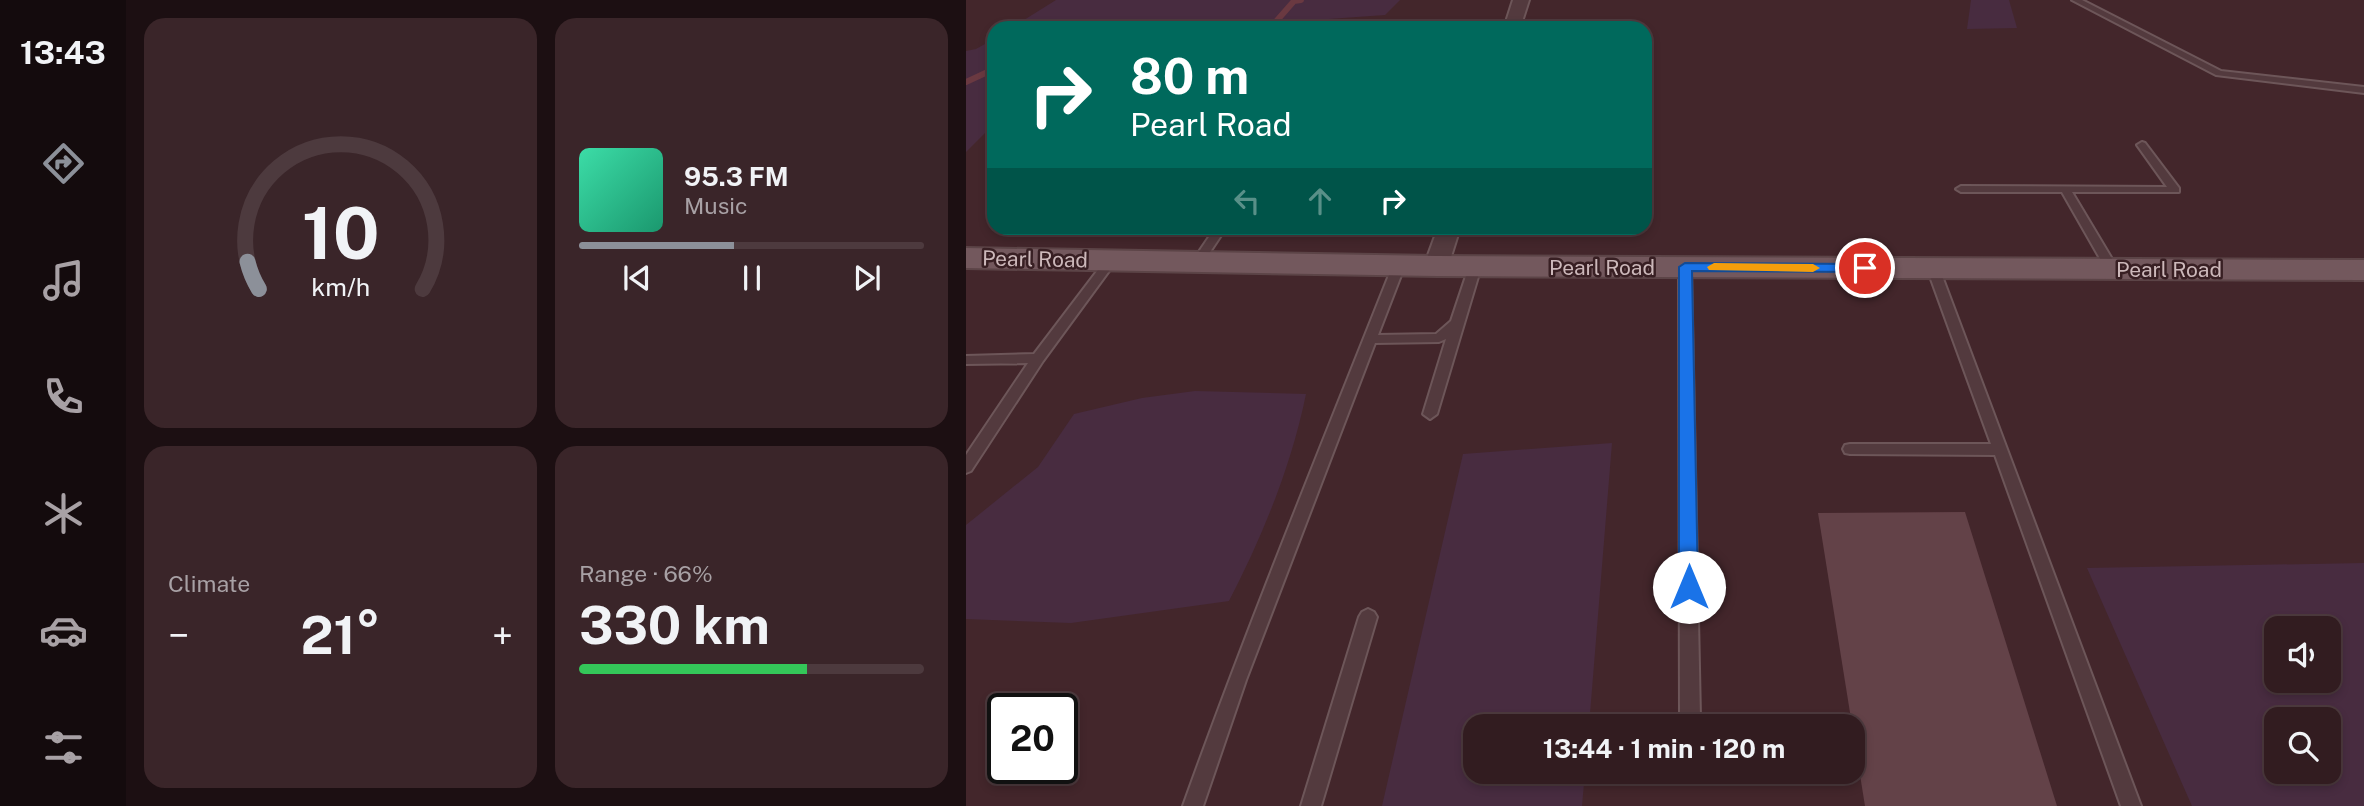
<!DOCTYPE html>
<html lang="en">
<head>
<meta charset="utf-8">
<style>
  :root { --surface:#321c20; --page:#3a2529; --text:#f1f3f6; --muted:#a8a1a5; --line:#4d3a3e; --accent:#8c9099 }
  body { margin:0; font-family:"Public Sans",sans-serif; background:var(--page); color:var(--text); height:100vh; display:flex; flex-direction:column; font-size:26px; white-space:nowrap }
  * { box-sizing:border-box; margin:0 }
  p { font-size:23px; color:var(--muted) }
  .icon { flex:none; width:38px; height:38px; fill:none; stroke:currentColor; stroke-width:2; stroke-linecap:round; stroke-linejoin:round }
  .map { position:relative; flex:1; overflow:hidden }
  .details { display:flex; flex-direction:column; gap:18px; padding:18px; background:#1c0f12; width:840px }
  .details>* { flex:none }
  .hud { position:absolute; left:21px; top:21px; width:665px; height:214px; border-radius:21px; box-shadow:0 4px 10px #0003,0 0 0 2px var(--line); background:#00695c; color:#fff; overflow:hidden }
  .fabs { position:absolute; left:1298px; top:616px; display:grid; gap:14px }
  .fabs a { display:grid; place-items:center; width:77px; height:77px; border-radius:14px; background:var(--surface); box-shadow:0 4px 10px #0003,0 0 0 2px var(--line); font-size:35px }
  .speed { position:absolute; left:21px; top:693px; display:flex; gap:14px; font-size:35px; font-weight:700; text-align:center }
  .speed>* { display:grid; place-content:center; width:91px; height:91px; border-radius:50%; background:var(--surface); box-shadow:0 4px 10px #0003,0 0 0 2px var(--line); line-height:1 }
  .speed .limit { border:4px solid #111; border-radius:10px; background:#fff; color:#111 }
  .pin { position:absolute; display:grid; place-items:center; width:60px; height:60px; color:#fff; margin:-30px; border:4px solid #fff; border-radius:50%; box-shadow:0 2px 7px #0007 }
  .me { position:absolute; width:77px; margin:-38px; rotate:0deg; stroke-linejoin:round; filter:drop-shadow(0 0 5px #0008) }
  .turn { display:flex; align-items:center; gap:24px; height:147px; padding:0 28px; font-size:32px }
  .turn .icon { width:91px; height:91px; stroke-width:2.5 }
  .turn b { display:block; font-size:49px; line-height:60px }
  .lanes { display:flex; align-items:center; height:66px; padding:0 28px; background:#0003; justify-content:center; gap:35px; direction:ltr }
  .lanes .off { opacity:.35 }
  .big { font-size:52px; font-weight:700; line-height:1.1 }
  .details .widget { flex:1; display:flex; flex-direction:column; justify-content:center; gap:10px; min-width:0; padding:0 24px; border-radius:21px; background:var(--page) }
  .details .dial { align-items:center; gap:0 }
  .dial svg { height:182px; overflow:visible; fill:none; stroke:var(--line); stroke-width:7; stroke-linecap:round; text-anchor:middle }
  .dial text { fill:var(--text); stroke:none }
  .song { display:flex; align-items:center; gap:21px }
  .cover { width:84px; height:84px; border-radius:10px; background:linear-gradient(135deg,hsl(160 70% 55%),hsl(160 70% 35%)) }
  .played { height:7px; border-radius:4px; background:linear-gradient(90deg,var(--accent) 45%,var(--line) 45%) }
  .keys { display:flex; justify-content:space-around; direction:ltr }
  .heat { display:flex; justify-content:space-between; align-items:center; font-size:38px; direction:ltr }
  .charge { height:10px; border-radius:5px; background:linear-gradient(90deg,#34c759 66%,var(--line) 0) }
  .details .tiles { flex:1; display:grid; gap:18px; grid-template-columns:repeat(2,1fr) }
  .trip { position:absolute; left:497px; top:714px; width:402px; height:70px; border-radius:21px; background:var(--surface); box-shadow:0 4px 10px #0003,0 0 0 2px var(--line); font-weight:700; line-height:70px; text-align:center }
  main { display:flex; flex:1; min-height:0 }
  .menu { display:flex; flex-direction:column; width:126px; justify-content:space-around; align-items:center; background:#140b0d; color:var(--muted) }
  .menu .icon { width:49px; height:49px }
  .menu .on { color:var(--accent) }
  .menu b { font-size:32px; color:var(--text) }
  .map>svg:first-child { display:block }
  .green { fill:#482c40; fill-rule:evenodd }
  .lines { fill:none; stroke-linecap:round; stroke-linejoin:round }
  .stream { stroke:#6a3941; stroke-width:6 }
  .building { fill:#634248 }
  .service-casing { stroke:#6d5659; stroke-width:4 }
  .minor-casing { stroke:#6d5659; stroke-width:4 }
  .primary-casing { stroke:#5c4447; stroke-width:4 }
  .service { fill:#533a3e; fill-rule:evenodd }
  .minor { fill:#533a3e; fill-rule:evenodd }
  .primary { fill:#73585d; fill-rule:evenodd }
  .route { fill:#1a73e8; stroke:#114b97; stroke-width:2 }
  .slow { fill:#f59e0b }
  .labels { text-anchor:middle; dominant-baseline:central; stroke-width:5; stroke-linejoin:round; paint-order:stroke }
  .street-label { font-size:21px; fill:#ccb8ba; stroke:#381f23 }
</style>
</head>
<body>
<main>
<nav class="menu">
<b>13:43</b>
<svg class="icon on" aria-label="directions" viewBox="0 0 24 24"><path d="M12 3l9 9-9 9-9-9zM9 14v-3h6M13 9l2 2-2 2"/></svg>
<svg class="icon" aria-label="music" viewBox="0 0 24 24"><path d="M9 18V5l10-2v13"/><circle cx="6" cy="18" r="3"/><circle cx="16" cy="16" r="3"/></svg>
<svg class="icon" aria-label="phone" viewBox="0 0 24 24"><path d="M5 4h4l2 5-3 2q2 4 5 5l2-3 5 2v4C11 20 4 13 5 4z"/></svg>
<svg class="icon" aria-label="climate" viewBox="0 0 24 24"><path d="M12 3v18M4 7l16 10M4 17L20 7"/></svg>
<svg class="icon" aria-label="car" viewBox="0 0 24 24"><path d="M5 17H2v-5l4-1 3-4h7l3 4 3 1v5h-3M9 17h6M6 11h13"/><circle cx="7" cy="17" r="2"/><circle cx="17" cy="17" r="2"/></svg>
<svg class="icon" aria-label="filters" viewBox="0 0 24 24"><path d="M4 7h16M4 17h16"/><circle cx="9" cy="7" r="2"/><circle cx="15" cy="17" r="2"/></svg>
</nav>
<section class="details">
<div class="tiles">
<div class="widget dial"><svg viewBox="0 0 100 80">
<path d="M14 69A42 42 0 1 1 86 69"/>
<path d="M14 69A42 42 0 0 1 9 57" stroke="#8c9099"/>
<text x="50" y="56" font-size="32" font-weight="700">10</text>
<text x="50" y="72" font-size="11">km/h</text>
</svg></div>
<div class="widget">
<div class="song"><i class="cover"></i><div><b>95.3 FM</b><p>Music</p></div></div>
<div class="played"></div>
<div class="keys"><svg class="icon" aria-label="previous" viewBox="0 0 24 24"><path d="M18 5L8 12l10 7zM5 5v14"/></svg><svg class="icon" aria-label="pause" viewBox="0 0 24 24"><path d="M8 5v14M16 5v14"/></svg><svg class="icon" aria-label="next" viewBox="0 0 24 24"><path d="M6 5l10 7-10 7zM19 5v14"/></svg></div>
</div>
<div class="widget"><p>Climate</p>
<div class="heat"><a>−</a><b class="big">21°</b><a>+</a></div>
</div>
<div class="widget"><p>Range · 66%</p><b class="big">330 km</b><div class="charge"></div></div>
</div>
</section>
<div class="map">
<svg width="1398" height="806" viewBox="0 0 1398 806">
  <rect width="100%" height="100%" fill="#43262b"/>
  <g class="green">
    <polygon points="90,0 434,0 419,15 363,19 344,28 45,28"/>
    <polygon points="1005,0 1043,0 1051,28 1001,29"/>
    <polygon points="28,39 28,124 0,152 0,51 10,49"/>
    <path d="M229 391 340 394C325 467 297 535 263 601L105 623 0 619V525L72 467 108 414 176 398Z"/>
    <polygon points="646,443 623,726 509,726 509,772 619,772 616,806 416,806 497,454"/>
    <path d="M1398 563V806H1226L1121 568ZM1363 628V681H1311V628ZM1363 719V772H1311V719Z"/>
  </g>
  <g class="lines">
    <g class="stream">
      <polyline points="296,28 307,25 328,1 335,0"/>
      <polyline points="0,82 28,69"/>
    </g>
  </g>
  <polygon class="building" points="999,512 1091,806 899,806 852,513"/>
  <g class="lines">
    <g class="service-casing">
      <g id="service">
        <polygon points="1106,0 1116,0 1255,71 1398,87 1398,93 1250,75"/>
        <polygon points="1176,142 1179,143 1213,188 1213,192 1106,192 1152,269 1150,272 1146,273 1140,269 1096,192 995,192 990,189 995,186 1201,187 1171,145"/>
        <polygon points="249,228 260,228 236,264 228,264 226,262"/>
        <polygon points="145,256 151,260 77,361 5,471 0,473 0,455 62,363 0,364 0,356 68,354 141,258"/>
        <path d="M433 261 439 265 412 335 470 334 485 321 503 267 509 263 515 267 471 414 464 419 457 414 480 339 473 342 409 343 280 680 237 806H217C282 624 356 444 427 265Z"/>
        <polygon points="719,263 725,267 734,718 731,724 726,726 717,724 714,718 713,267"/>
        <polygon points="967,264 973,268 1175,806 1155,806 1029,455 884,454 879,453 877,449 879,445 884,444 1025,444 961,268"/>
        <polygon points="402,609 408,612 411,617 355,806 335,806 393,617 396,612"/>
      </g>
    </g>
    <g class="minor-casing">
      <g id="minor">
        <polygon points="547,0 563,0 554,28 538,28"/>
        <polygon points="472,228 494,228 482,266 478,271 462,271 458,266"/>
      </g>
    </g>
    <g class="primary-casing">
      <polygon id="primary" points="0,248 470,256 1398,260 1398,280 470,276 0,268"/>
    </g>
    <use href="#service" class="service"/>
    <use href="#minor" class="minor"/>
    <use href="#primary" class="primary"/>
  </g>
  <polygon class="route" points="719,263 899,264 906,268 899,272 726,271 732,587 730,593 723,595 716,593 713,587 713,267"/>
  <polygon class="slow" points="748,263 847,264 854,268 847,272 743,270 741,267"/>
  <g class="labels">
    <g class="street-label">
      <text transform="translate(69 259) rotate(1)">Pearl Road</text>
      <text x="636" y="267">Pearl Road</text>
      <text x="1203" y="269">Pearl Road</text>
    </g>
  </g>
</svg>
<div class="fabs">
<a><svg class="icon" aria-label="sound" viewBox="0 0 24 24"><path d="M4 9h4l5-4v14l-5-4H4zM17 9q2 3 0 6"/></svg></a>
<a><svg class="icon" aria-label="search" viewBox="0 0 24 24"><circle cx="10" cy="10" r="6"/><path d="M15 15l6 6"/></svg></a>
</div>
<div class="speed"><div class="limit">20</div></div>
<div class="pin" style="left:899px;top:268px;background:#d93025"><svg class="icon" aria-label="arrive" viewBox="0 0 24 24"><path d="M6 21V4h12l-3 4 3 4H6"/></svg></div>
<svg class="me" style="left:723px;top:587px" viewBox="-20 -20 40 40"><circle r="19" fill="#fff"/><path d="M0-13L10 11 0 6-10 11z" fill="#1a73e8"/></svg>
<div class="trip">13:44 · 1 min · 120 m</div>
<div class="hud">
<div class="turn"><svg class="icon" aria-label="right" viewBox="0 0 24 24"><path d="M7 20v-9h11M14 6l5 5-5 5"/></svg><div><b>80 m</b>Pearl Road</div></div>
<div class="lanes"><svg class="icon off" aria-label="left" viewBox="0 0 24 24"><path d="M17 20v-9H6M10 6l-5 5 5 5"/></svg><svg class="icon off" aria-label="ahead" viewBox="0 0 24 24"><path d="M12 20V5M6 11l6-6 6 6"/></svg><svg class="icon" aria-label="right" viewBox="0 0 24 24"><path d="M7 20v-9h11M14 6l5 5-5 5"/></svg></div>
</div>
</div>
</main>
</body>
</html>
